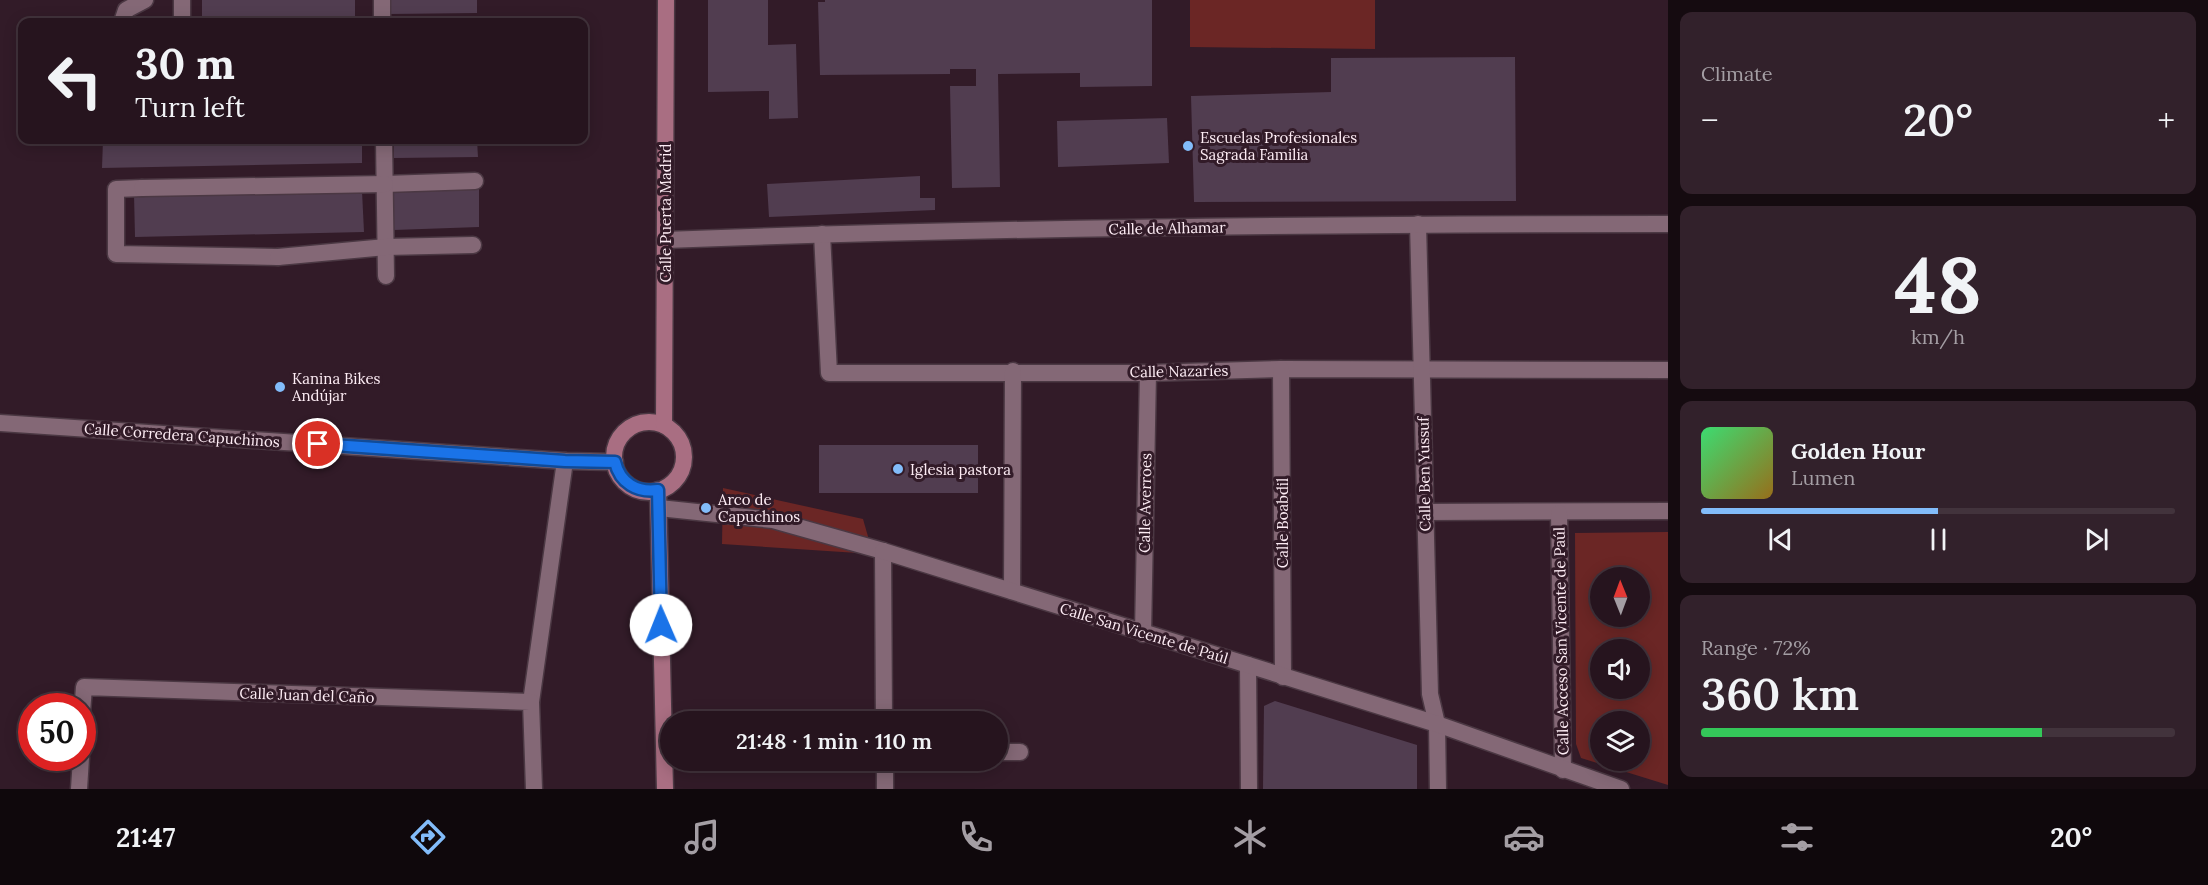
<!DOCTYPE html>
<html lang="en">
<head>
<meta charset="utf-8">
<style>
  :root { --surface:#26141e; --page:#32212b; --text:#f1f3f6; --muted:#a49ea4; --line:#42333c; --accent:#82bcfa }
  body { margin:0; font-family:Lora,serif; background:var(--page); color:var(--text); height:100vh; display:flex; flex-direction:column; font-size:22px; white-space:nowrap }
  * { box-sizing:border-box; margin:0 }
  p { font-size:20px; color:var(--muted) }
  .icon { flex:none; width:33px; height:33px; fill:none; stroke:currentColor; stroke-width:2; stroke-linecap:round; stroke-linejoin:round }
  .map { position:relative; flex:1; overflow:hidden }
  .details { display:flex; flex-direction:column; gap:12px; padding:12px; background:#150b10; width:540px }
  .details>* { flex:none }
  .banner { position:absolute; left:18px; top:18px; width:570px; height:126px; border-radius:12px; box-shadow:0 3px 15px #0003,0 0 0 2px var(--line); background:#26141e; color:var(--text); overflow:hidden }
  .needle { width:39px; rotate:359deg }
  .controls { position:absolute; left:1590px; top:567px; display:grid; gap:12px }
  .controls a { display:grid; place-items:center; width:60px; height:60px; border-radius:50%; background:var(--surface); box-shadow:0 3px 15px #0003,0 0 0 2px var(--line); font-size:30px }
  .speed { position:absolute; left:18px; top:693px; display:flex; gap:12px; font-size:30px; font-weight:700; text-align:center }
  .speed>* { display:grid; place-content:center; width:78px; height:78px; border-radius:50%; background:var(--surface); box-shadow:0 3px 15px #0003,0 0 0 2px var(--line); line-height:1 }
  .speed .limit { border:9px solid #d22; background:#fff; color:#111 }
  .pin { position:absolute; display:grid; place-items:center; width:51px; height:51px; color:#fff; margin:-26px; border:3px solid #fff; border-radius:50%; box-shadow:0 2px 6px #0007 }
  .me { position:absolute; width:66px; margin:-33px; rotate:359deg; stroke-linejoin:round; filter:drop-shadow(0 0 4px #0008) }
  .turn { display:flex; align-items:center; gap:21px; height:126px; padding:0 18px; font-size:27px }
  .turn .icon { width:78px; height:78px; stroke-width:2.5 }
  .turn b { display:block; font-size:42px; line-height:51px }
  .big { font-size:45px; font-weight:600; line-height:1.1 }
  .details .card { flex:1; display:flex; flex-direction:column; justify-content:center; gap:9px; min-width:0; padding:0 21px; border-radius:12px; background:var(--page) }
  .details .dial { align-items:center; gap:0 }
  .dial b { font-size:78px; line-height:1 }
  .song { display:flex; align-items:center; gap:18px }
  .cover { width:72px; height:72px; border-radius:9px; background:linear-gradient(135deg,hsl(140 70% 55%),hsl(40 70% 35%)) }
  .played { height:6px; border-radius:3px; background:linear-gradient(90deg,var(--accent) 50%,var(--line) 50%) }
  .keys { display:flex; justify-content:space-around; direction:ltr }
  .heat { display:flex; justify-content:space-between; align-items:center; font-size:33px; direction:ltr }
  .charge { height:9px; border-radius:4px; background:linear-gradient(90deg,#34c759 72%,var(--line) 0) }
  .trip { position:absolute; left:660px; top:711px; width:348px; height:60px; border-radius:30px; background:var(--surface); box-shadow:0 3px 15px #0003,0 0 0 2px var(--line); font-weight:600; line-height:60px; text-align:center }
  .tab-bar { display:flex; height:96px; justify-content:space-around; align-items:center; background:#0f080c; color:var(--muted) }
  .tab-bar .icon { width:42px; height:42px }
  .tab-bar .active { color:var(--accent) }
  .tab-bar b { font-size:27px; color:var(--text) }
  main { display:flex; flex:1; min-height:0 }
  .map>svg:first-child { display:block }
  .green { fill:#6b2625; fill-rule:evenodd }
  .building { fill:#513d50 }
  .lines { fill:none; stroke-linecap:round; stroke-linejoin:round }
  .pedestrian-casing { stroke:#4b3843; stroke-width:19 }
  .minor-casing { stroke:#4b3843; stroke-width:19 }
  .tertiary-casing { stroke:#4b3843; stroke-width:19 }
  .secondary-casing { stroke:#4b3843; stroke-width:19 }
  .pedestrian { stroke:#846876; stroke-width:16 }
  .minor { stroke:#846876; stroke-width:16 }
  .tertiary { stroke:#846876; stroke-width:16 }
  .secondary { stroke:#a96e82; stroke-width:16 }
  .route-casing { stroke:#114b97; stroke-width:15 }
  .route { stroke:#1a73e8; stroke-width:10 }
  .poi-dot { fill:#82bcfa; stroke:#321b28; stroke-width:2 }
  .labels { text-anchor:middle; dominant-baseline:central; stroke-width:6; stroke-linejoin:round; paint-order:stroke }
  .poi-label { font-size:15px; fill:#fdecf4; stroke:#321b28; text-anchor:start }
  .street-label { font-size:15px; fill:#fdecf4; stroke:#321b28 }
</style>
</head>
<body>
<main>
<div class="map">
<svg width="1668" height="789" viewBox="0 0 1668 789">
  <rect width="100%" height="100%" fill="#321b28"/>
  <g class="green">
    <polygon points="1190,0 1375,0 1375,49 1190,47"/>
    <polygon points="723,488 863,519 873,554 722,544"/>
    <path d="M1668 532V785L1581 758 1576 744 1575 533ZM1600 578H1640V616H1600ZM1600 650H1640V688H1600ZM1600 722H1640V760H1600Z"/>
  </g>
  <g class="building">
    <rect x="202" y="0" width="153" height="22"/>
    <polygon points="390,0 477,0 477,13 390,14"/>
    <polygon points="708,0 768,0 768,45 796,44 798,118 769,119 769,91 708,92"/>
    <polygon points="825,0 1152,0 1152,86 1080,87 1080,73 998,74 1000,187 952,188 950,86 976,86 976,69 950,69 950,74 820,75 818,2 825,2"/>
    <rect x="127" y="17" width="35" height="5"/>
    <polygon points="1515,57 1516,201 1194,202 1191,96 1331,92 1331,58"/>
    <polygon points="1167,118 1169,163 1058,167 1057,121"/>
    <polygon points="103,140 362,140 362,163 102,168"/>
    <polygon points="394,140 477,140 478,157 394,158"/>
    <polygon points="920,176 920,198 935,198 935,210 769,217 767,184"/>
    <polygon points="479,188 479,227 394,230 392,190"/>
    <polygon points="362,191 364,232 135,237 134,194"/>
    <rect x="819" y="445" width="159" height="48"/>
    <polygon points="1275,701 1417,745 1417,789 1263,789 1264,706"/>
  </g>
  <g class="lines">
    <g class="pedestrian-casing">
      <g id="pedestrian">
        <polyline points="385,184 475,181"/>
        <polyline points="142,188 116,189 116,254 278,257"/>
        <polyline points="659,508 773,520 883,551"/>
        <polyline points="531,702 565,461"/>
      </g>
    </g>
    <g class="minor-casing">
      <g id="minor">
        <polyline points="182,0 182,22"/>
        <polyline points="382,0 382,22"/>
        <polyline points="122,22 126,10 145,0"/>
        <polyline points="384,140 386,276"/>
        <polyline points="142,188 385,184"/>
        <polyline points="822,234 829,373 1148,373 1281,369 1668,370"/>
        <polyline points="278,257 386,247 473,245"/>
        <polyline points="1281,369 1283,677"/>
        <polyline points="1425,512 1668,511"/>
        <polyline points="1559,513 1563,770"/>
        <polyline points="883,551 884,722"/>
        <polyline points="1012,591 1013,371"/>
        <polyline points="1143,634 1148,373"/>
        <polyline points="1248,665 1249,789"/>
        <polyline points="82,713 84,687 531,702 534,789"/>
        <polyline points="998,752 1020,752"/>
        <polyline points="885,760 885,789"/>
        <polyline points="79,789 81,758"/>
      </g>
    </g>
    <g class="tertiary-casing">
      <g id="tertiary">
        <polyline points="1418,224 1430,694 1437,724 1438,789"/>
        <path d="M665 240C999 227 1334 224 1668 224"/>
        <polyline points="0,423 565,461 615,462"/>
        <polyline points="883,551 1437,724 1621,789"/>
      </g>
    </g>
    <g class="secondary-casing">
      <g id="secondary">
        <circle cx="649" cy="457" r="35"/>
        <polyline points="664,425 666,0"/>
        <polyline points="658,490 665,789"/>
      </g>
    </g>
    <use href="#pedestrian" class="pedestrian"/>
    <use href="#minor" class="minor"/>
    <use href="#tertiary" class="tertiary"/>
    <use href="#secondary" class="secondary"/>
  </g>
  <g class="lines">
    <g class="route-casing">
      <path id="route" d="M318 444 565 461 615 462C620 483 637 493 658 490L661 625"/>
    </g>
    <use href="#route" class="route"/>
  </g>
  <g class="poi-dot">
    <circle cx="1188" cy="146" r="6"/>
    <circle cx="280" cy="387" r="6"/>
    <circle cx="898" cy="469" r="6"/>
    <circle cx="706" cy="508" r="6"/>
  </g>
  <g class="labels">
    <g class="poi-label">
      <text x="1200" y="137">Escuelas Profesionales<tspan x="1200" dy="17">Sagrada Familia</tspan></text>
      <text x="292" y="378">Kanina Bikes<tspan x="292" dy="17">Andújar</tspan></text>
      <text x="910" y="469">Iglesia pastora</text>
      <text x="718" y="499">Arco de<tspan x="718" dy="17">Capuchinos</tspan></text>
    </g>
    <g class="street-label">
      <text transform="translate(665 213) rotate(-90)">Calle Puerta Madrid</text>
      <text transform="translate(1167 228) rotate(-1)">Calle de Alhamar</text>
      <text transform="translate(1179 371) rotate(-1)">Calle Nazaríes</text>
      <text transform="translate(182 435) rotate(4)">Calle Corredera Capuchinos</text>
      <text transform="translate(1424 474) rotate(-91)">Calle Ben Yussuf</text>
      <text transform="translate(1145 503) rotate(-89)">Calle Averroes</text>
      <text transform="translate(1282 523) rotate(-90)">Calle Boabdil</text>
      <text transform="translate(1144 633) rotate(17)">Calle San Vicente de Paúl</text>
      <text transform="translate(1561 641) rotate(-91)">Calle Acceso San Vicente de Paúl</text>
      <text transform="translate(307 695) rotate(2)">Calle Juan del Caño</text>
    </g>
  </g>
</svg>
<div class="controls">
<a><svg class="needle" viewBox="-14 -14 28 28"><path d="M0-13l5 13h-10z" fill="#e53935"/><path d="M0 13l5-13h-10z" fill="#a49ea4"/></svg></a>
<a><svg class="icon" aria-label="sound" viewBox="0 0 24 24"><path d="M4 9h4l5-4v14l-5-4H4zM17 9q2 3 0 6"/></svg></a>
<a><svg class="icon" aria-label="layers" viewBox="0 0 24 24"><path d="M12 4l9 5-9 5-9-5zM3 14l9 5 9-5"/></svg></a>
</div>
<div class="speed"><div class="limit">50</div></div>
<div class="pin" style="left:318px;top:444px;background:#d93025"><svg class="icon" aria-label="arrive" viewBox="0 0 24 24"><path d="M6 21V4h12l-3 4 3 4H6"/></svg></div>
<svg class="me" style="left:661px;top:625px" viewBox="-20 -20 40 40"><circle r="19" fill="#fff"/><path d="M0-13L10 11 0 6-10 11z" fill="#1a73e8"/></svg>
<div class="trip">21:48 · 1 min · 110 m</div>
<div class="banner">
<div class="turn"><svg class="icon" aria-label="left" viewBox="0 0 24 24"><path d="M17 20v-9H6M10 6l-5 5 5 5"/></svg><div><b>30 m</b>Turn left</div></div>
</div>
</div>
<section class="details">
<div class="card"><p>Climate</p>
<div class="heat"><a>−</a><b class="big">20°</b><a>+</a></div>
</div>
<div class="card dial"><b>48</b><p>km/h</p></div>
<div class="card">
<div class="song"><i class="cover"></i><div><b>Golden Hour</b><p>Lumen</p></div></div>
<div class="played"></div>
<div class="keys"><svg class="icon" aria-label="previous" viewBox="0 0 24 24"><path d="M18 5L8 12l10 7zM5 5v14"/></svg><svg class="icon" aria-label="pause" viewBox="0 0 24 24"><path d="M8 5v14M16 5v14"/></svg><svg class="icon" aria-label="next" viewBox="0 0 24 24"><path d="M6 5l10 7-10 7zM19 5v14"/></svg></div>
</div>
<div class="card"><p>Range · 72%</p><b class="big">360 km</b><div class="charge"></div></div>
</section>
</main>
<nav class="tab-bar">
<b>21:47</b>
<svg class="icon active" aria-label="directions" viewBox="0 0 24 24"><path d="M12 3l9 9-9 9-9-9zM9 14v-3h6M13 9l2 2-2 2"/></svg>
<svg class="icon" aria-label="music" viewBox="0 0 24 24"><path d="M9 18V5l10-2v13"/><circle cx="6" cy="18" r="3"/><circle cx="16" cy="16" r="3"/></svg>
<svg class="icon" aria-label="phone" viewBox="0 0 24 24"><path d="M5 4h4l2 5-3 2q2 4 5 5l2-3 5 2v4C11 20 4 13 5 4z"/></svg>
<svg class="icon" aria-label="climate" viewBox="0 0 24 24"><path d="M12 3v18M4 7l16 10M4 17L20 7"/></svg>
<svg class="icon" aria-label="car" viewBox="0 0 24 24"><path d="M5 17H2v-5l4-1 3-4h7l3 4 3 1v5h-3M9 17h6M6 11h13"/><circle cx="7" cy="17" r="2"/><circle cx="17" cy="17" r="2"/></svg>
<svg class="icon" aria-label="filters" viewBox="0 0 24 24"><path d="M4 7h16M4 17h16"/><circle cx="9" cy="7" r="2"/><circle cx="15" cy="17" r="2"/></svg>
<b>20°</b>
</nav>
</body>
</html>
